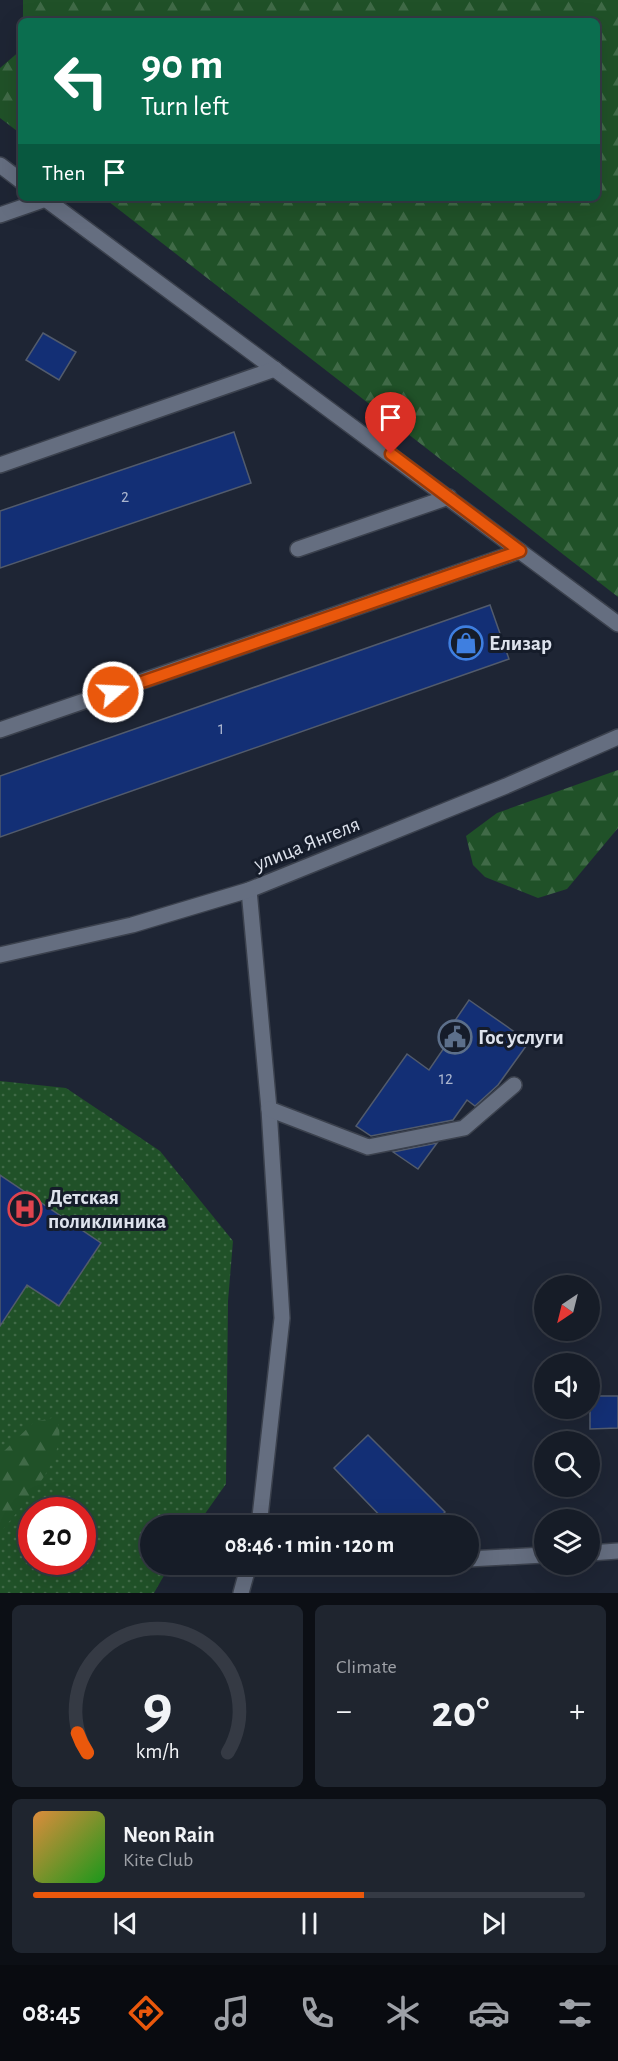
<!DOCTYPE html>
<html lang="en">
<head>
<meta charset="utf-8">
<style>
  :root { --surface:#161c27; --page:#1f252f; --text:#f1f3f6; --muted:#9ea1a7; --line:#353a44; --accent:#ea580c }
  body { margin:0; font-family:"Alegreya Sans",sans-serif; background:var(--page); color:var(--text); height:100vh; display:flex; flex-direction:column; font-size:22px; white-space:nowrap }
  * { box-sizing:border-box; margin:0 }
  p { font-size:20px; color:var(--muted) }
  .icon { flex:none; width:33px; height:33px; fill:none; stroke:currentColor; stroke-width:2; stroke-linecap:round; stroke-linejoin:round }
  .map { position:relative; height:1593px; overflow:hidden }
  .sheet { display:flex; flex-direction:column; gap:12px; padding:12px; background:#0c0f15; flex:1 }
  .sheet>* { flex:none }
  .banner { position:absolute; left:18px; top:18px; width:582px; height:183px; border-radius:9px; box-shadow:0 6px 24px #0002,0 0 0 2px var(--line); background:#0b6e4f; color:#fff; overflow:hidden }
  .needle { width:39px; rotate:215deg }
  .buttons { position:absolute; left:534px; top:1275px; display:grid; gap:12px }
  .buttons a { display:grid; place-items:center; width:66px; height:66px; border-radius:50%; background:var(--surface); box-shadow:0 6px 24px #0002,0 0 0 2px var(--line); font-size:30px }
  .speed { position:absolute; left:18px; top:1497px; display:flex; gap:12px; font-size:30px; font-weight:700; text-align:center }
  .speed>* { display:grid; place-content:center; width:78px; height:78px; border-radius:50%; background:var(--surface); box-shadow:0 6px 24px #0002,0 0 0 2px var(--line); line-height:1 }
  .speed .limit { border:9px solid #d22; background:#fff; color:#111 }
  .pin { position:absolute; display:grid; place-items:center; width:51px; height:51px; color:#fff; margin:-62px -26px; border-radius:50% 50% 50% 0; rotate:-45deg; box-shadow:0 0 6px #0007 }
  .pin .icon { rotate:45deg }
  .me { position:absolute; width:66px; margin:-33px; rotate:71deg; stroke-linejoin:round; filter:drop-shadow(0 0 4px #0008) }
  .turn { display:flex; align-items:center; gap:21px; height:126px; padding:0 24px; font-size:27px }
  .turn .icon { width:78px; height:78px; stroke-width:2.5 }
  .turn b { display:block; font-size:42px; line-height:51px }
  .then { display:flex; align-items:center; height:57px; padding:0 24px; background:#0003; gap:12px; font-size:22px }
  .big { font-size:45px; font-weight:700; line-height:1.1 }
  .sheet .card { flex:1; display:flex; flex-direction:column; justify-content:center; gap:9px; min-width:0; padding:0 21px; border-radius:9px; background:var(--page) }
  .sheet .dial { align-items:center; gap:0 }
  .dial svg { height:156px; overflow:visible; fill:none; stroke:var(--line); stroke-width:7; stroke-linecap:round; text-anchor:middle }
  .dial text { fill:var(--text); stroke:none }
  .song { display:flex; align-items:center; gap:18px }
  .cover { width:72px; height:72px; border-radius:9px; background:linear-gradient(135deg,hsl(30 70% 55%),hsl(120 70% 35%)) }
  .played { height:6px; border-radius:3px; background:linear-gradient(90deg,var(--accent) 60%,var(--line) 60%) }
  .keys { display:flex; justify-content:space-around; direction:ltr }
  .heat { display:flex; justify-content:space-between; align-items:center; font-size:33px; direction:ltr }
  .sheet .tiles { flex:1; display:grid; gap:12px; grid-template-columns:1fr 1fr }
  .card:last-child { grid-column:span 2 }
  .trip { position:absolute; left:140px; top:1515px; width:339px; height:60px; border-radius:30px; background:var(--surface); box-shadow:0 6px 24px #0002,0 0 0 2px var(--line); font-weight:700; line-height:60px; text-align:center }
  .dock { display:flex; height:96px; justify-content:space-around; align-items:center; background:#090b10; color:var(--muted) }
  .dock .icon { width:42px; height:42px }
  .dock .selected { color:var(--accent) }
  .dock b { font-size:27px; color:var(--text) }
  .map>svg:first-child { display:block }
  .grass { fill:url(#grass-dots); fill-rule:evenodd }
  .forest { fill:url(#forest-firs) }
  .building { fill:#132f75; stroke:#525b6c; stroke-width:1.5 }
  .lines { fill:none; stroke-linecap:round; stroke-linejoin:round }
  .minor-casing { stroke:#3b414d; stroke-width:18 }
  .minor { stroke:#656e80; stroke-width:15 }
  .route-casing { stroke:#983908; stroke-width:15 }
  .route { stroke:#ea580c; stroke-width:10 }
  .labels { text-anchor:middle; dominant-baseline:central; stroke-width:6; stroke-linejoin:round; paint-order:stroke }
  .number-label { font-size:18px; fill:#aab5ce }
  .poi-label { font-size:21px; font-weight:bold; fill:#dde2ec; stroke:#151c2a; text-anchor:start }
  .street-label { font-size:21px; fill:#dde2ec; stroke:#151c2a }
</style>
</head>
<body>
<div class="map">
<svg width="618" height="1593" viewBox="0 0 618 1593">
  <defs>
    <pattern id="grass-dots" width="8" height="8" patternUnits="userSpaceOnUse" patternTransform="scale(1.5)"><rect width="8" height="8" fill="#205128"/><path d="M2 2h.1M6 6h.1" fill="none" stroke="#406a47" stroke-width="1.8" stroke-linecap="round"/></pattern>
    <pattern id="forest-firs" width="22" height="20" patternUnits="userSpaceOnUse" patternTransform="scale(1.5)"><rect width="22" height="20" fill="#205128"/><path d="M5 1l3.5 6h-7zM16 11l3.5 6h-7z" fill="#406a47"/></pattern>
  </defs>
  <rect width="100%" height="100%" fill="#1e2534"/>
  <path class="grass" d="M0 1081 66 1088 160 1151 233 1241 228 1301 226 1484 197 1525 150 1526V1564L170 1565 154 1593H0ZM32 1510H82V1562H32Z"/>
  <g class="forest">
    <polygon points="23,0 618,0 618,597 104,198 597,198 597,21 23,21"/>
    <polygon points="21,50 21,134 0,118 0,68"/>
    <polygon points="618,770 618,828 567,889 538,898 485,877 473,865 466,836 497,813"/>
    <path d="M56 1417C73 1455 22 1505 0 1533V1455L34 1422Z"/>
  </g>
  <g class="building">
    <polygon points="43,333 76,352 59,380 26,360"/>
    <polygon points="234,432 251,483 0,568 0,511"/>
    <polygon points="490,605 509,659 0,837 0,776"/>
    <polygon points="469,1000 529,1042 498,1085 475,1106 467,1100 453,1120 371,1136 356,1126 407,1054 429,1070 457,1029 452,1025"/>
    <polygon points="437,1143 418,1169 393,1152"/>
    <polygon points="0,1175 101,1243 59,1306 27,1285 0,1326"/>
    <polygon points="590,1396 618,1396 618,1428 590,1429"/>
    <polygon points="368,1435 445,1512 431,1526 390,1526 334,1468"/>
  </g>
  <g class="lines">
    <g class="minor-casing">
      <g id="minor">
        <polyline points="0,165 21,181"/>
        <polyline points="44,198 618,624"/>
        <polyline points="0,215 46,199"/>
        <polyline points="0,465 275,369"/>
        <polyline points="298,549 449,497"/>
        <polyline points="0,730 520,551"/>
        <polyline points="249,890 269,1109 282,1318 259,1526"/>
        <polyline points="0,955 132,925 249,890 506,786 618,737"/>
        <polyline points="269,1109 368,1147 464,1128 514,1085"/>
        <polyline points="590,1553 618,1551"/>
        <polyline points="468,1559 544,1555"/>
        <polyline points="241,1593 249,1564"/>
      </g>
    </g>
    <use href="#minor" class="minor"/>
  </g>
  <g class="lines">
    <g class="route-casing">
      <polyline id="route" points="113,692 520,551 391,454"/>
    </g>
    <use href="#route" class="route"/>
  </g>
  <defs>
    <g id="shop-ring" transform="scale(1.725)"><circle r="9.5" fill="#151c2a" stroke="#3f7fe0" stroke-width="1.5"/><path d="M-5-2.5h2.3a2.7 3.5 0 0 1 5.4 0H5L5.5 6h-11ZM-1.5-2.5h3a1.5 2.3 0 0 0-3 0Z" fill="#3f7fe0"/></g>
    <g id="civic-ring" transform="scale(1.725)"><circle r="9.5" fill="#151c2a" stroke="#5c6f8a" stroke-width="1.5"/><path d="M-.6-6.5H3V-4.5H.6V-3L4-1V1h2V6H-6V1h2V-1L-.6-3ZM-1.2 2.5V6h2.4V2.5Z" fill="#5c6f8a"/></g>
    <g id="hospital-ring" transform="scale(1.725)"><circle r="9.5" fill="#151c2a" stroke="#e0444e" stroke-width="1.5"/><path d="M-5-5h3v3.5h4V-5h3V5h-3V1.5h-4V5h-3Z" fill="#e0444e"/></g>
  </defs>
  <g fill-rule="evenodd">
    <use href="#shop-ring" x="466" y="643"/>
    <use href="#civic-ring" x="455" y="1037"/>
    <use href="#hospital-ring" x="25" y="1209"/>
  </g>
  <g class="labels">
    <g class="number-label">
      <text x="125" y="497">2</text>
      <text x="221" y="729">1</text>
      <text x="446" y="1079">12</text>
    </g>
    <g class="poi-label">
      <text x="489" y="643">Елизар</text>
      <text x="478" y="1037">Гос услуги</text>
      <text x="48" y="1197">Детская<tspan x="48" dy="24">поликлиника</tspan></text>
    </g>
    <g class="street-label">
      <text transform="translate(307 844) rotate(-22)">улица Янгеля</text>
    </g>
  </g>
</svg>
<div class="buttons">
<a><svg class="needle" viewBox="-14 -14 28 28"><path d="M0-13l5 13h-10z" fill="#e53935"/><path d="M0 13l5-13h-10z" fill="#9ea1a7"/></svg></a>
<a><svg class="icon" aria-label="sound" viewBox="0 0 24 24"><path d="M4 9h4l5-4v14l-5-4H4zM17 9q2 3 0 6"/></svg></a>
<a><svg class="icon" aria-label="search" viewBox="0 0 24 24"><circle cx="10" cy="10" r="6"/><path d="M15 15l6 6"/></svg></a>
<a><svg class="icon" aria-label="layers" viewBox="0 0 24 24"><path d="M12 4l9 5-9 5-9-5zM3 14l9 5 9-5"/></svg></a>
</div>
<div class="speed"><div class="limit">20</div></div>
<div class="pin" style="left:391px;top:454px;background:#d93025"><svg class="icon" aria-label="arrive" viewBox="0 0 24 24"><path d="M6 21V4h12l-3 4 3 4H6"/></svg></div>
<svg class="me" style="left:113px;top:692px" viewBox="-20 -20 40 40"><circle r="17" fill="#ea580c" stroke="#fff" stroke-width="3"/><path d="M0-11L8 9 0 5-8 9z" fill="#fff"/></svg>
<div class="trip">08:46 · 1 min · 120 m</div>
<div class="banner">
<div class="turn"><svg class="icon" aria-label="left" viewBox="0 0 24 24"><path d="M17 20v-9H6M10 6l-5 5 5 5"/></svg><div><b>90 m</b>Turn left</div></div>
<div class="then">Then<svg class="icon" aria-label="arrive" viewBox="0 0 24 24"><path d="M6 21V4h12l-3 4 3 4H6"/></svg></div>
</div>
</div>
<section class="sheet">
<div class="tiles">
<div class="card dial"><svg viewBox="0 0 100 80">
<path d="M14 69A42 42 0 1 1 86 69"/>
<path d="M14 69A42 42 0 0 1 9 59" stroke="#ea580c"/>
<text x="50" y="56" font-size="32" font-weight="700">9</text>
<text x="50" y="72" font-size="11">km/h</text>
</svg></div>
<div class="card"><p>Climate</p>
<div class="heat"><a>−</a><b class="big">20°</b><a>+</a></div>
</div>
<div class="card">
<div class="song"><i class="cover"></i><div><b>Neon Rain</b><p>Kite Club</p></div></div>
<div class="played"></div>
<div class="keys"><svg class="icon" aria-label="previous" viewBox="0 0 24 24"><path d="M18 5L8 12l10 7zM5 5v14"/></svg><svg class="icon" aria-label="pause" viewBox="0 0 24 24"><path d="M8 5v14M16 5v14"/></svg><svg class="icon" aria-label="next" viewBox="0 0 24 24"><path d="M6 5l10 7-10 7zM19 5v14"/></svg></div>
</div>
</div>
</section>
<nav class="dock">
<b>08:45</b>
<svg class="icon selected" aria-label="directions" viewBox="0 0 24 24"><path d="M12 3l9 9-9 9-9-9zM9 14v-3h6M13 9l2 2-2 2"/></svg>
<svg class="icon" aria-label="music" viewBox="0 0 24 24"><path d="M9 18V5l10-2v13"/><circle cx="6" cy="18" r="3"/><circle cx="16" cy="16" r="3"/></svg>
<svg class="icon" aria-label="phone" viewBox="0 0 24 24"><path d="M5 4h4l2 5-3 2q2 4 5 5l2-3 5 2v4C11 20 4 13 5 4z"/></svg>
<svg class="icon" aria-label="climate" viewBox="0 0 24 24"><path d="M12 3v18M4 7l16 10M4 17L20 7"/></svg>
<svg class="icon" aria-label="car" viewBox="0 0 24 24"><path d="M5 17H2v-5l4-1 3-4h7l3 4 3 1v5h-3M9 17h6M6 11h13"/><circle cx="7" cy="17" r="2"/><circle cx="17" cy="17" r="2"/></svg>
<svg class="icon" aria-label="filters" viewBox="0 0 24 24"><path d="M4 7h16M4 17h16"/><circle cx="9" cy="7" r="2"/><circle cx="15" cy="17" r="2"/></svg>
</nav>
</body>
</html>
